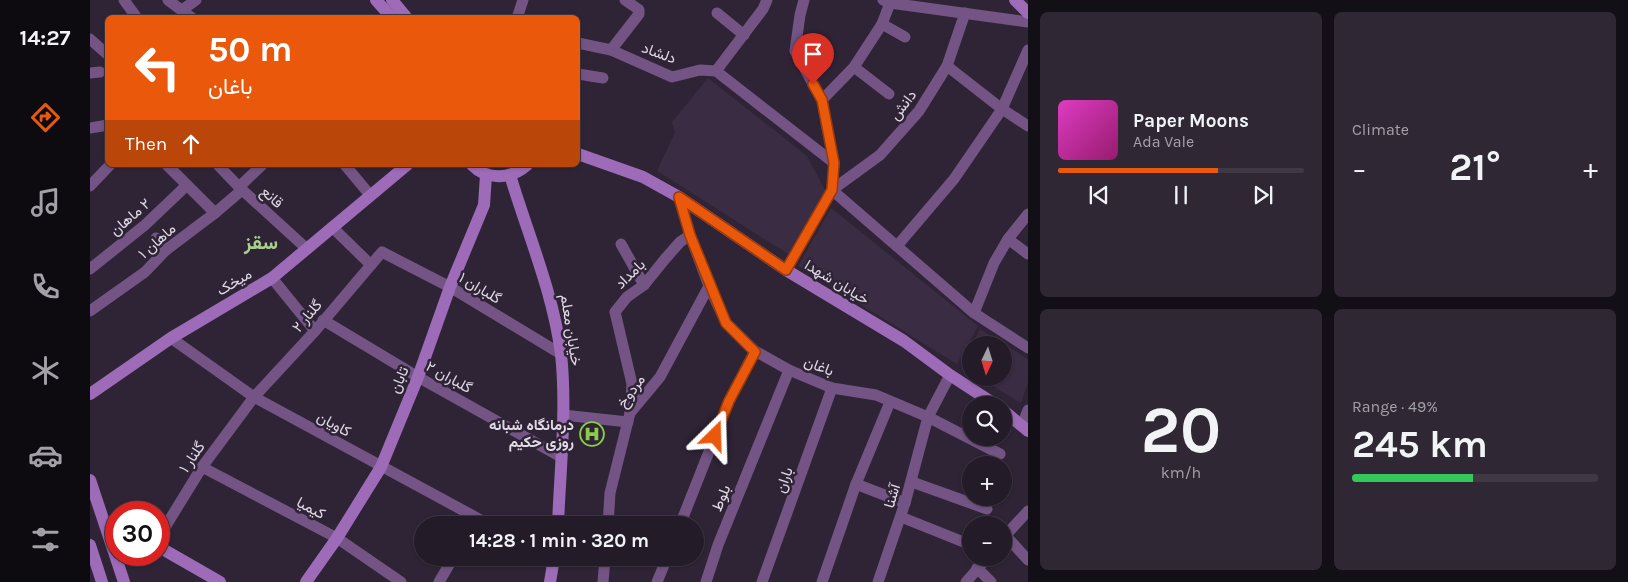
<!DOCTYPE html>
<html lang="en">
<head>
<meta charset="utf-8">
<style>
  :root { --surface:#231b28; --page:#2f2834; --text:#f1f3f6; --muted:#a3a1a8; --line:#403945; --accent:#ea580c }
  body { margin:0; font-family:Karla,Vazirmatn,sans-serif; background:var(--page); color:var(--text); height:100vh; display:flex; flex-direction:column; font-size:19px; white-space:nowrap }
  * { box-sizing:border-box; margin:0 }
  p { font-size:16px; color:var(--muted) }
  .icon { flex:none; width:28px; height:28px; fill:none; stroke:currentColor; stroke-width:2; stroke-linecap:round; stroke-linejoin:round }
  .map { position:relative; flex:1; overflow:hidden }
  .sheet { display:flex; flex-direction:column; gap:12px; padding:12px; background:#130f16; width:600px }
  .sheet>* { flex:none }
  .hud { position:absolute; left:15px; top:15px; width:475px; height:152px; border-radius:8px; box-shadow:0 1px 4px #0004,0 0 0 1px var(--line); background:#ea580c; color:#fff; overflow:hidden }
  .needle { width:32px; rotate:184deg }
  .tools { position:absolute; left:872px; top:336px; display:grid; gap:10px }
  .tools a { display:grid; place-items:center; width:50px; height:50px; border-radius:50%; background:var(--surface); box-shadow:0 1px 4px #0004,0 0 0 1px var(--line); font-size:25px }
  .speed { position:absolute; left:15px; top:501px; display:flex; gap:10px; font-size:25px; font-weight:700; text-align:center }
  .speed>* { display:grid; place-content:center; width:65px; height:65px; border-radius:50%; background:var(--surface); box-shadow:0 1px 4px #0004,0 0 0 1px var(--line); line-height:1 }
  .speed .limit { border:8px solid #d22; background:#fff; color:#111 }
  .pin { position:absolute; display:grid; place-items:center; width:42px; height:42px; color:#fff; margin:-51px -21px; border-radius:50% 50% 50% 0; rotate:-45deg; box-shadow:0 0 5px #0007 }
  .pin .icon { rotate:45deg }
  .me { position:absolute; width:55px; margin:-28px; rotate:22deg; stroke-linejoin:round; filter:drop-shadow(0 0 4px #0008) }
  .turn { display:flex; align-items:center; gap:18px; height:105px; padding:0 20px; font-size:22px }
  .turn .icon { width:65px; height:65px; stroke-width:2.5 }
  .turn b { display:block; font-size:35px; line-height:42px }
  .then { display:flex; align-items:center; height:48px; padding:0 20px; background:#0003; gap:10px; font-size:19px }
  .big { font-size:38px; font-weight:700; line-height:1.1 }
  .sheet .widget { flex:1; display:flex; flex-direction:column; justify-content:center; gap:8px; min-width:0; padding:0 18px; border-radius:8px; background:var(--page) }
  .sheet .dial { align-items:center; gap:0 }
  .dial b { font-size:65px; line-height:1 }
  .song { display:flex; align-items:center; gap:15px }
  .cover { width:60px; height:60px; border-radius:8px; background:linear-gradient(135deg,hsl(310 70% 55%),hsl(320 70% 35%)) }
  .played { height:5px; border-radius:2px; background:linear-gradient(90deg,var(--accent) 65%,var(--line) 65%) }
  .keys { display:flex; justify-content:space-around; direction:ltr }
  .heat { display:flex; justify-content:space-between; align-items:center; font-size:28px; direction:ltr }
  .charge { height:8px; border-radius:4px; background:linear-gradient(90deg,#34c759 49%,var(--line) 0) }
  .sheet .tiles { flex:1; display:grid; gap:12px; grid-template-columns:repeat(2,1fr) }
  .trip { position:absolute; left:324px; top:516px; width:290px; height:50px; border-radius:25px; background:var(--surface); box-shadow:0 1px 4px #0004,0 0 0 1px var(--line); font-weight:700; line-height:50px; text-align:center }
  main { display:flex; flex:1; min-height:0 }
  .tab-bar { display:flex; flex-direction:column; width:90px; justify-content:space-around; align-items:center; background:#0e0b10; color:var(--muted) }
  .tab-bar .icon { width:35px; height:35px }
  .tab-bar .current { color:var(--accent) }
  .tab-bar b { font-size:22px; color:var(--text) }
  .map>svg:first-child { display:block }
  .built { fill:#3a2c43 }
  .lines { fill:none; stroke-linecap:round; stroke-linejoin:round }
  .street { stroke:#735484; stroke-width:11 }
  .secondary { stroke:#9d6bb8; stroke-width:12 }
  .route-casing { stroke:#983908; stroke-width:12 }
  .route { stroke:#ea580c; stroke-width:9 }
  .labels { text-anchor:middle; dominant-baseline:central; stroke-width:5; stroke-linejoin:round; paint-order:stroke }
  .street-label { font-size:15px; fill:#e1dae6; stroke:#2f2436 }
  .poi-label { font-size:15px; font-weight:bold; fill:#e1dae6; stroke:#2f2436; text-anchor:end }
  .district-label { font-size:20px; font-weight:bold; fill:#a8ce8b; stroke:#2f2436 }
</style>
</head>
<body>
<main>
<nav class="tab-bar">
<b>14:27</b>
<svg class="icon current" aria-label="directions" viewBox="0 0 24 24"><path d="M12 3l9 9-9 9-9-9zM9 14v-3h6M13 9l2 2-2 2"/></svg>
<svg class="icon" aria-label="music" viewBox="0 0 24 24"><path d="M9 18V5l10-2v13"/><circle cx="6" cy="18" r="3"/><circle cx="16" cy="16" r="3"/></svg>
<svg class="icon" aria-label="phone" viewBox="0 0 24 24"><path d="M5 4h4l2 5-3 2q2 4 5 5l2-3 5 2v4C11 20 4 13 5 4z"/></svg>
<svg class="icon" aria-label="climate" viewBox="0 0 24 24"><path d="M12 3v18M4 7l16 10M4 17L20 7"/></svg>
<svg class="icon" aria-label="car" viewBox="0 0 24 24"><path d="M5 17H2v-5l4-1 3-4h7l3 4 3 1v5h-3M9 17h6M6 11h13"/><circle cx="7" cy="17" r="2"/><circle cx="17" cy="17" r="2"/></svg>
<svg class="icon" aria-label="filters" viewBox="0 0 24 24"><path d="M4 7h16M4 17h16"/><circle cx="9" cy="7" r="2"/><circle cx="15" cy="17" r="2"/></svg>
</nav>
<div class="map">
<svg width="938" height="582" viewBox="0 0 938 582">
  <rect width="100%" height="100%" fill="#2f2436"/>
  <g class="built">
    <polygon points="618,78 717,156 736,192 698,254 567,171 585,132 582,122"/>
    <polygon points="741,208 888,326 867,364 708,266"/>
    <polygon points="890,329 938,359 938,382 931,403 889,378 914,378 914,345 882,345"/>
  </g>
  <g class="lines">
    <g class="street">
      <polyline points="34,0 47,18"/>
      <polyline points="78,0 102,18"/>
      <polyline points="793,0 800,3 938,22"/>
      <polyline points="92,10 106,0"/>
      <polyline points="627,13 654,35"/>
      <polyline points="875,13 857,66 829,111 790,155 742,190 884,313 938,348"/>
      <polyline points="427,18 433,0"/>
      <polyline points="792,24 815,37"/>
      <polyline points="0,39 18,55"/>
      <polyline points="488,43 521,50 582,77 610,70 626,71 744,163"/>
      <polyline points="521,50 549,14 549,10 548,9 535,0"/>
      <polyline points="857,66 912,109 938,126"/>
      <polyline points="764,67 799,94"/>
      <polyline points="626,71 673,9 677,0"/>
      <polyline points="0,73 10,72"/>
      <polyline points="488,74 513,78"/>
      <polyline points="732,100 764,67 792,24 800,3"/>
      <polyline points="0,128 18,125"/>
      <polyline points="77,165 125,213"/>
      <polyline points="128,165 149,187 217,249"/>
      <polyline points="255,165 280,195"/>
      <polyline points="0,186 20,165"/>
      <polyline points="149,187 172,165"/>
      <polyline points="242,227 281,265"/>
      <polyline points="600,235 619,286 636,323 665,351 699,370 742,388 786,395 838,417 910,454"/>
      <polyline points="66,238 76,250"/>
      <polyline points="918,239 938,254"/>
      <polyline points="531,244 554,285"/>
      <polyline points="807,246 864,179 912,109 938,50"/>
      <polyline points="0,269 55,225 97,185"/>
      <polyline points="696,270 742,190 744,163 732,100 705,51 710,15 714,0"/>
      <polyline points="182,278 225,331"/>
      <polyline points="0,311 55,272 76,250 125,213 152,190"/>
      <polyline points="884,313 904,263 918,239 938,214"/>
      <polyline points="233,320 328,377 471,457"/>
      <polyline points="81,338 164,397 400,525"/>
      <polyline points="540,413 542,384 525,312 537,297 554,285 575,259 590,242 600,235 589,197"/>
      <polyline points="473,415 538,422"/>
      <polyline points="932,425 938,410"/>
      <polyline points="112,467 247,538 311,582"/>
      <polyline points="822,482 897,509"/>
      <polyline points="766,484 815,503"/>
      <polyline points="811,517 881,545"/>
      <polyline points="518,525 520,493 540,413 570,377 619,286"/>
      <polyline points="590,525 639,401 665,351"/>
      <polyline points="915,535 938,560"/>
      <polyline points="69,537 112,467 164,397 225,331 292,252 360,287 471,354"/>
      <polyline points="914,537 938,511"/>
      <polyline points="451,558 463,565"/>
      <polyline points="887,568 901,582"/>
      <polyline points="349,582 363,558"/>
      <polyline points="513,582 515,558"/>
      <polyline points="567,582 577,558"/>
      <polyline points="616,582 628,545 699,370"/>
      <polyline points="672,582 742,388"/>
      <polyline points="732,582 766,484 800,402"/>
      <polyline points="788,582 815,503 838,417 860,375"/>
      <polyline points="876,582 897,558"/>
    </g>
    <g class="secondary">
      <polyline points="286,0 302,18"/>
      <polyline points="302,0 317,18"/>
      <polyline points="925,0 938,13"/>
      <polyline points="488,154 553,177 589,197 696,270 814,341 860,375 906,405"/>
      <path d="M382 165C398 181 421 179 437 165"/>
      <path d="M420 175C438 235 463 292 471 354 477 409 470 470 468 525"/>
      <polyline points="0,394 81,338 182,278 317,165"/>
      <polyline points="914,411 938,431"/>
      <polyline points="0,480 34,582"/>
      <polyline points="0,545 12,582"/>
      <polyline points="69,547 130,582"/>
      <polyline points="216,582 247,538 291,467 328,377 360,287 394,205 396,175"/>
      <polyline points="460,582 464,558"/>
    </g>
  </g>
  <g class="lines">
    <g class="route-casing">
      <polyline id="route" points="625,436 639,401 665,352 636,323 600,235 589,197 696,270 742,190 744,163 732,100 723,84"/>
    </g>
    <use href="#route" class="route"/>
  </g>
  <defs>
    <g id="hospital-ring" transform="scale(1.25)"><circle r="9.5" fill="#2f2436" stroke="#8ace47" stroke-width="1.5"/><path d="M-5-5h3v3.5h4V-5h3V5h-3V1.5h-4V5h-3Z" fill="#8ace47"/></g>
  </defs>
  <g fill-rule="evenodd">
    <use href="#hospital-ring" x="502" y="434"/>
  </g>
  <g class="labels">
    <g class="street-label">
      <text transform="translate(569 53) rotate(20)">دلشاد</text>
      <text transform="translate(813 105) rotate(-52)">دانش</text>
      <text transform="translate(182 197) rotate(42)">قانع</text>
      <text transform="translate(40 217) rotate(-41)">٢ ماهان</text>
      <text transform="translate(67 241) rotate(-42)">ماهان ۱</text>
      <text transform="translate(540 274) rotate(-44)">بامداد</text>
      <text transform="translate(144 282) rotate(-31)">میخک</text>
      <text transform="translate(747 282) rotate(31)">خیابان شهدا</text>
      <text transform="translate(390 288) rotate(31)">گلباران ۱</text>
      <text transform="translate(217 316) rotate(-50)">گلنار ۲</text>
      <text transform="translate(481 330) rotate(81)">خیابان معلم</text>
      <text transform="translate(729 366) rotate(21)">باغان</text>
      <text transform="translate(359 377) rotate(29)">گلباران ۲</text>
      <text transform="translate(309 380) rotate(-68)">تابان</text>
      <text transform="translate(541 391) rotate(-54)">مردوخ</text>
      <text transform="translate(244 424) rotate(29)">کاویان</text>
      <text transform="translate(102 457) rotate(-56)">گلنار ۱</text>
      <text transform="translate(694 480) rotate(-71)">باران</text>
      <text transform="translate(802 496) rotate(-73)">آشنا</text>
      <text transform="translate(631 498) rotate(-68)">بلوط</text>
      <text transform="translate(221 508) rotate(28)">کیمیا</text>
    </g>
    <g class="poi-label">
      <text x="484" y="425">درمانگاه شبانه<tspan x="484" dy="17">روزی حکیم</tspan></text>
    </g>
    <g class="district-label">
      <text x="171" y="242">سقز</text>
    </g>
  </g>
</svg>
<div class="tools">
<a><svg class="needle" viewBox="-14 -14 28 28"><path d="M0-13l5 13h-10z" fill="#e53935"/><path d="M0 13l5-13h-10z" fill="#a3a1a8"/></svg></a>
<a><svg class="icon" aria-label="search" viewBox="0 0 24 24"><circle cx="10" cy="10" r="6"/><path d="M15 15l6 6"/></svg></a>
<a>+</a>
<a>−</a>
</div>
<div class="speed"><div class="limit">30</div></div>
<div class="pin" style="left:723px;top:84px;background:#d93025"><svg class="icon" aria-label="arrive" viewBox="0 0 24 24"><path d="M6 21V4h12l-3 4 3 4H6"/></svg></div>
<svg class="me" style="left:625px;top:436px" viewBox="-20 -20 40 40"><path d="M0-17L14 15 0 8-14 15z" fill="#ea580c" stroke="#fff" stroke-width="4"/></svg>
<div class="trip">14:28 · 1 min · 320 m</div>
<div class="hud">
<div class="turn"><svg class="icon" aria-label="left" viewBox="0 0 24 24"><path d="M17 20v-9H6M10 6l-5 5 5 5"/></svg><div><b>50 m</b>باغان</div></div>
<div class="then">Then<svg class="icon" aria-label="ahead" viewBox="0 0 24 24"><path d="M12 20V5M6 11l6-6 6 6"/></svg></div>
</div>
</div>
<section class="sheet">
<div class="tiles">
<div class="widget">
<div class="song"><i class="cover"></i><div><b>Paper Moons</b><p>Ada Vale</p></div></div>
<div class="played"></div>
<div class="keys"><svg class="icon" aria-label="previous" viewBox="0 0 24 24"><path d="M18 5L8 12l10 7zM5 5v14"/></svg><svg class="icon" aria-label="pause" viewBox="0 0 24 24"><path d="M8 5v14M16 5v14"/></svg><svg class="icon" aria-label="next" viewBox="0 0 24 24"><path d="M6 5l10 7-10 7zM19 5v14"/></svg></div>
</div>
<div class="widget"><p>Climate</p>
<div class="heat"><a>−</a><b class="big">21°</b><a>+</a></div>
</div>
<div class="widget dial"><b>20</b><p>km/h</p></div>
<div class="widget"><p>Range · 49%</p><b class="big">245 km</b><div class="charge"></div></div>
</div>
</section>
</main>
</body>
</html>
